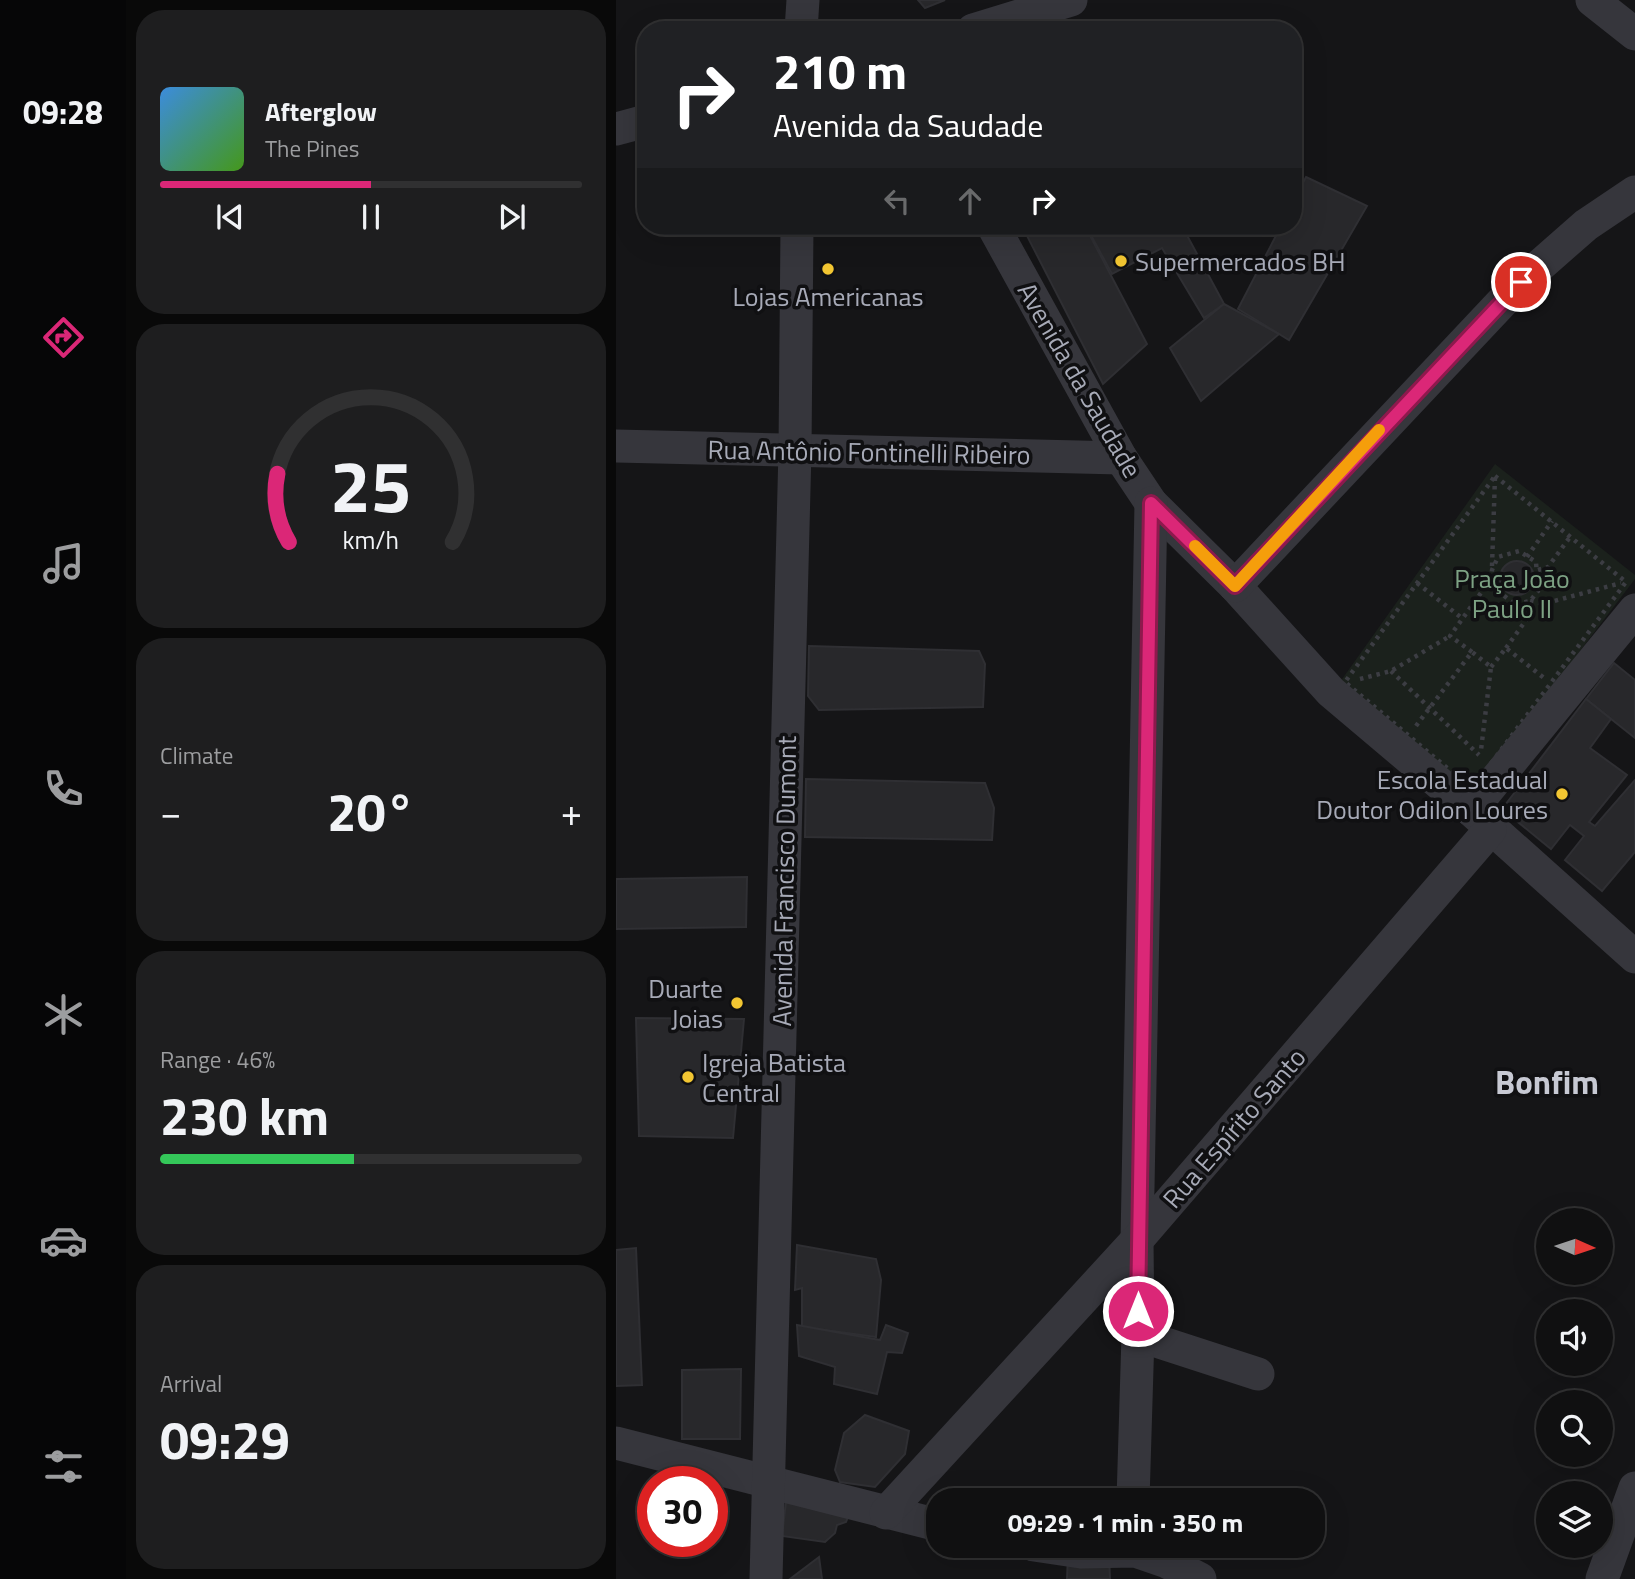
<!DOCTYPE html>
<html lang="en">
<head>
<meta charset="utf-8">
<style>
  :root { --surface:#101011; --page:#1e1e1f; --text:#f1f3f6; --muted:#9c9d9f; --line:#303031; --accent:#db2777 }
  body { margin:0; font-family:"Titillium Web",sans-serif; background:var(--page); color:var(--text); height:100vh; display:flex; flex-direction:column; font-size:26px; white-space:nowrap }
  * { box-sizing:border-box; margin:0 }
  p { font-size:23px; color:var(--muted) }
  .icon { flex:none; width:38px; height:38px; fill:none; stroke:currentColor; stroke-width:2; stroke-linecap:round; stroke-linejoin:round }
  .map { position:relative; flex:1; overflow:hidden }
  .panel { display:flex; flex-direction:column; gap:10px; padding:10px; background:#090909; width:490px }
  .panel>* { flex:none }
  .top-card { position:absolute; left:21px; top:21px; width:665px; height:214px; border-radius:28px; box-shadow:0 7px 28px #0002,0 0 0 2px var(--line); background:#202124; color:#fff; overflow:hidden }
  .needle { width:46px; rotate:93deg }
  .buttons { position:absolute; left:920px; top:1208px; display:grid; gap:14px }
  .buttons a { display:grid; place-items:center; width:77px; height:77px; border-radius:50%; background:var(--surface); box-shadow:0 7px 28px #0002,0 0 0 2px var(--line); font-size:35px }
  .speed { position:absolute; left:21px; top:1466px; display:flex; gap:14px; font-size:35px; font-weight:700; text-align:center }
  .speed>* { display:grid; place-content:center; width:91px; height:91px; border-radius:50%; background:var(--surface); box-shadow:0 7px 28px #0002,0 0 0 2px var(--line); line-height:1 }
  .speed .limit { border:10px solid #d22; background:#fff; color:#111 }
  .pin { position:absolute; display:grid; place-items:center; width:60px; height:60px; color:#fff; margin:-30px; border:4px solid #fff; border-radius:50%; box-shadow:0 2px 7px #0007 }
  .me { position:absolute; width:77px; margin:-38px; rotate:0deg; stroke-linejoin:round; filter:drop-shadow(0 0 5px #0008) }
  .turn { display:flex; align-items:center; gap:24px; height:147px; padding:0 21px; font-size:32px }
  .turn .icon { width:91px; height:91px; stroke-width:2.5 }
  .turn b { display:block; font-size:49px; line-height:60px }
  .lanes { display:flex; align-items:center; height:66px; padding:0 21px; background:#0003; justify-content:center; gap:35px; direction:ltr }
  .lanes .off { opacity:.35 }
  .big { font-size:52px; font-weight:700; line-height:1.1 }
  .panel .card { flex:1; display:flex; flex-direction:column; justify-content:center; gap:10px; min-width:0; padding:0 24px; border-radius:28px; background:var(--page) }
  .panel .dial { align-items:center; gap:0 }
  .dial svg { height:182px; overflow:visible; fill:none; stroke:var(--line); stroke-width:7; stroke-linecap:round; text-anchor:middle }
  .dial text { fill:var(--text); stroke:none }
  .song { display:flex; align-items:center; gap:21px }
  .cover { width:84px; height:84px; border-radius:10px; background:linear-gradient(135deg,hsl(210 70% 55%),hsl(100 70% 35%)) }
  .played { height:7px; border-radius:4px; background:linear-gradient(90deg,var(--accent) 50%,var(--line) 50%) }
  .keys { display:flex; justify-content:space-around; direction:ltr }
  .heat { display:flex; justify-content:space-between; align-items:center; font-size:38px; direction:ltr }
  .charge { height:10px; border-radius:5px; background:linear-gradient(90deg,#34c759 46%,var(--line) 0) }
  .trip { position:absolute; left:310px; top:1488px; width:399px; height:70px; border-radius:28px; background:var(--surface); box-shadow:0 7px 28px #0002,0 0 0 2px var(--line); font-weight:700; line-height:70px; text-align:center }
  main { display:flex; flex:1; min-height:0 }
  .tab-bar { display:flex; flex-direction:column; width:126px; justify-content:space-around; align-items:center; background:#060607; color:var(--muted) }
  .tab-bar .icon { width:49px; height:49px }
  .tab-bar .active { color:var(--accent) }
  .tab-bar b { font-size:32px; color:var(--text) }
  .map>svg:first-child { display:block }
  .green { fill:#1b211c }
  .building { fill:#28282b; stroke:#2f2f33; stroke-width:2 }
  .lines { fill:none; stroke-linecap:round; stroke-linejoin:round }
  .path { stroke:#3c3d43; stroke-width:4.5; stroke-dasharray:3.5 5; stroke-linecap:butt }
  .minor { stroke:#36363c; stroke-width:33 }
  .route-casing { stroke:#8e194d; stroke-width:18 }
  .route { stroke:#db2777; stroke-width:12 }
  .slow { stroke:#f59e0b; stroke-width:12 }
  .poi-dot { fill:#f2c632; stroke:#101012; stroke-width:2.5 }
  .labels { text-anchor:middle; dominant-baseline:central; stroke-width:7; stroke-linejoin:round; paint-order:stroke }
  .poi-label { font-size:26px; fill:#a7aab7; stroke:#101012; text-anchor:start }
  .street-label { font-size:26px; fill:#a7aab7; stroke:#101012 }
  .park-label { font-size:26px; fill:#7da284; stroke:#101012 }
  .district-label { font-size:33px; font-weight:bold; fill:#c7c9d3; stroke:#101012 }
</style>
</head>
<body>
<main>
<nav class="tab-bar">
<b>09:28</b>
<svg class="icon active" aria-label="directions" viewBox="0 0 24 24"><path d="M12 3l9 9-9 9-9-9zM9 14v-3h6M13 9l2 2-2 2"/></svg>
<svg class="icon" aria-label="music" viewBox="0 0 24 24"><path d="M9 18V5l10-2v13"/><circle cx="6" cy="18" r="3"/><circle cx="16" cy="16" r="3"/></svg>
<svg class="icon" aria-label="phone" viewBox="0 0 24 24"><path d="M5 4h4l2 5-3 2q2 4 5 5l2-3 5 2v4C11 20 4 13 5 4z"/></svg>
<svg class="icon" aria-label="climate" viewBox="0 0 24 24"><path d="M12 3v18M4 7l16 10M4 17L20 7"/></svg>
<svg class="icon" aria-label="car" viewBox="0 0 24 24"><path d="M5 17H2v-5l4-1 3-4h7l3 4 3 1v5h-3M9 17h6M6 11h13"/><circle cx="7" cy="17" r="2"/><circle cx="17" cy="17" r="2"/></svg>
<svg class="icon" aria-label="filters" viewBox="0 0 24 24"><path d="M4 7h16M4 17h16"/><circle cx="9" cy="7" r="2"/><circle cx="15" cy="17" r="2"/></svg>
</nav>
<section class="panel">
<div class="card">
<div class="song"><i class="cover"></i><div><b>Afterglow</b><p>The Pines</p></div></div>
<div class="played"></div>
<div class="keys"><svg class="icon" aria-label="previous" viewBox="0 0 24 24"><path d="M18 5L8 12l10 7zM5 5v14"/></svg><svg class="icon" aria-label="pause" viewBox="0 0 24 24"><path d="M8 5v14M16 5v14"/></svg><svg class="icon" aria-label="next" viewBox="0 0 24 24"><path d="M6 5l10 7-10 7zM19 5v14"/></svg></div>
</div>
<div class="card dial"><svg viewBox="0 0 100 80">
<path d="M14 69A42 42 0 1 1 86 69"/>
<path d="M14 69A42 42 0 0 1 9 39" stroke="#db2777"/>
<text x="50" y="56" font-size="32" font-weight="700">25</text>
<text x="50" y="72" font-size="11">km/h</text>
</svg></div>
<div class="card"><p>Climate</p>
<div class="heat"><a>−</a><b class="big">20°</b><a>+</a></div>
</div>
<div class="card"><p>Range · 46%</p><b class="big">230 km</b><div class="charge"></div></div>
<div class="card"><p>Arrival</p><b class="big">09:29</b></div>
</section>
<div class="map">
<svg width="1019" height="1579" viewBox="0 0 1019 1579">
  <rect width="100%" height="100%" fill="#151517"/>
  <polygon class="green" points="879,464 1019,575 1019,579 856,792 724,682"/>
  <g class="building">
    <polygon points="302,0 329,0 309,8"/>
    <polygon points="690,177 751,206 673,340 622,309 665,226 677,226 677,202"/>
    <polygon points="406,226 469,226 531,344 487,384"/>
    <polygon points="470,226 566,226 608,304 588,318 546,248 496,274"/>
    <polygon points="608,304 663,334 585,401 554,348"/>
    <circle cx="901" cy="578" r="17"/>
    <polygon points="193,646 363,651 369,664 367,707 203,710 192,696"/>
    <polygon points="998,663 1019,680 1019,738 970,699"/>
    <polygon points="970,699 995,719 974,748 1011,775 973,822 979,826 1019,780 1019,852 986,891 949,860 968,836 954,825 935,849 886,809"/>
    <polygon points="190,779 369,783 378,808 376,840 189,837"/>
    <polygon points="131,877 130,927 0,929 0,879"/>
    <polygon points="20,1018 128,1019 117,1138 23,1136"/>
    <polygon points="181,1245 260,1259 265,1280 260,1337 186,1327 186,1288 179,1290"/>
    <polygon points="20,1248 26,1385 0,1386 0,1250"/>
    <polygon points="181,1325 264,1340 270,1325 292,1333 286,1353 271,1352 261,1394 218,1384 219,1367 183,1356"/>
    <polygon points="125,1369 124,1439 66,1439 66,1370"/>
    <polygon points="249,1415 293,1431 289,1454 259,1487 224,1482 219,1470 228,1433"/>
    <polygon points="170,1502 232,1517 230,1522 221,1525 219,1533 209,1542 166,1536"/>
    <polygon points="452,1555 493,1555 494,1579 451,1579"/>
    <polygon points="203,1557 206,1579 174,1579"/>
  </g>
  <g class="lines">
    <g class="path">
      <polygon points="879,476 1010,582 856,789 729,682"/>
      <polyline points="911,557 936,521"/>
      <polyline points="876,566 879,477"/>
      <polyline points="922,570 932,567 954,537"/>
      <polyline points="801,583 847,619"/>
      <polyline points="914,601 927,604 1005,583"/>
      <polyline points="890,648 913,616 875,585 876,570 882,557 903,551 920,562 922,591 914,601 897,605"/>
      <polyline points="856,652 834,636 872,583 875,585"/>
      <polyline points="875,667 890,648 928,678"/>
      <polyline points="775,671 863,755"/>
      <polyline points="744,679 775,671 834,636"/>
      <polyline points="800,726 856,652 875,667 865,750"/>
    </g>
    <g class="minor">
      <polyline points="976,0 1019,34"/>
      <polyline points="185,30 187,0"/>
      <polyline points="357,30 455,0"/>
      <polyline points="0,129 30,121"/>
      <polyline points="377,226 505,458 535,503 619,586 715,692 855,810 1019,957"/>
      <polyline points="0,446 505,458"/>
      <polyline points="619,586 905,282 970,225 1019,192"/>
      <polyline points="855,810 1019,610"/>
      <polyline points="522,1335 642,1374"/>
      <polyline points="0,1443 322,1525"/>
      <polyline points="517,1500 522,1335 521,1240 535,503"/>
      <polyline points="270,1513 521,1240 874,830"/>
      <polyline points="418,1545 465,1552 519,1551 551,1562 584,1579"/>
      <polyline points="150,1579 179,450 181,226"/>
      <polyline points="986,1579 1019,1488"/>
    </g>
  </g>
  <g class="lines">
    <g class="route-casing">
      <polyline id="route" points="522,1311 535,503 619,586 905,282"/>
    </g>
    <use href="#route" class="route"/>
    <polyline class="slow" points="579,546 619,586 763,430"/>
  </g>
  <g class="poi-dot">
    <circle cx="505" cy="261" r="7"/>
    <circle cx="212" cy="269" r="7"/>
    <circle cx="946" cy="794" r="7"/>
    <circle cx="121" cy="1003" r="7"/>
    <circle cx="72" cy="1077" r="7"/>
  </g>
  <g class="labels">
    <g class="poi-label">
      <text x="519" y="261">Supermercados BH</text>
      <text x="212" y="296" text-anchor="middle">Lojas Americanas</text>
      <text x="932" y="779" text-anchor="end">Escola Estadual<tspan x="932" dy="30">Doutor Odilon Loures</tspan></text>
      <text x="107" y="988" text-anchor="end">Duarte<tspan x="107" dy="30">Joias</tspan></text>
      <text x="86" y="1062">Igreja Batista<tspan x="86" dy="30">Central</tspan></text>
    </g>
    <g class="street-label">
      <text transform="translate(464 380) rotate(60)">Avenida da Saudade</text>
      <text transform="translate(253 452) rotate(1)">Rua Antônio Fontinelli Ribeiro</text>
      <text transform="translate(168 881) rotate(-89)">Avenida Francisco Dumont</text>
      <text transform="translate(618 1128) rotate(-49)">Rua Espírito Santo</text>
    </g>
    <g class="park-label">
      <text x="896" y="578">Praça João<tspan x="896" dy="30">Paulo II</tspan></text>
    </g>
    <g class="district-label">
      <text x="931" y="1082">Bonfim</text>
    </g>
  </g>
</svg>
<div class="buttons">
<a><svg class="needle" viewBox="-14 -14 28 28"><path d="M0-13l5 13h-10z" fill="#e53935"/><path d="M0 13l5-13h-10z" fill="#9c9d9f"/></svg></a>
<a><svg class="icon" aria-label="sound" viewBox="0 0 24 24"><path d="M4 9h4l5-4v14l-5-4H4zM17 9q2 3 0 6"/></svg></a>
<a><svg class="icon" aria-label="search" viewBox="0 0 24 24"><circle cx="10" cy="10" r="6"/><path d="M15 15l6 6"/></svg></a>
<a><svg class="icon" aria-label="layers" viewBox="0 0 24 24"><path d="M12 4l9 5-9 5-9-5zM3 14l9 5 9-5"/></svg></a>
</div>
<div class="speed"><div class="limit">30</div></div>
<div class="pin" style="left:905px;top:282px;background:#d93025"><svg class="icon" aria-label="arrive" viewBox="0 0 24 24"><path d="M6 21V4h12l-3 4 3 4H6"/></svg></div>
<svg class="me" style="left:522px;top:1311px" viewBox="-20 -20 40 40"><circle r="17" fill="#db2777" stroke="#fff" stroke-width="3"/><path d="M0-11L8 9 0 5-8 9z" fill="#fff"/></svg>
<div class="trip">09:29 · 1 min · 350 m</div>
<div class="top-card">
<div class="turn"><svg class="icon" aria-label="right" viewBox="0 0 24 24"><path d="M7 20v-9h11M14 6l5 5-5 5"/></svg><div><b>210 m</b>Avenida da Saudade</div></div>
<div class="lanes"><svg class="icon off" aria-label="left" viewBox="0 0 24 24"><path d="M17 20v-9H6M10 6l-5 5 5 5"/></svg><svg class="icon off" aria-label="ahead" viewBox="0 0 24 24"><path d="M12 20V5M6 11l6-6 6 6"/></svg><svg class="icon" aria-label="right" viewBox="0 0 24 24"><path d="M7 20v-9h11M14 6l5 5-5 5"/></svg></div>
</div>
</div>
</main>
</body>
</html>
